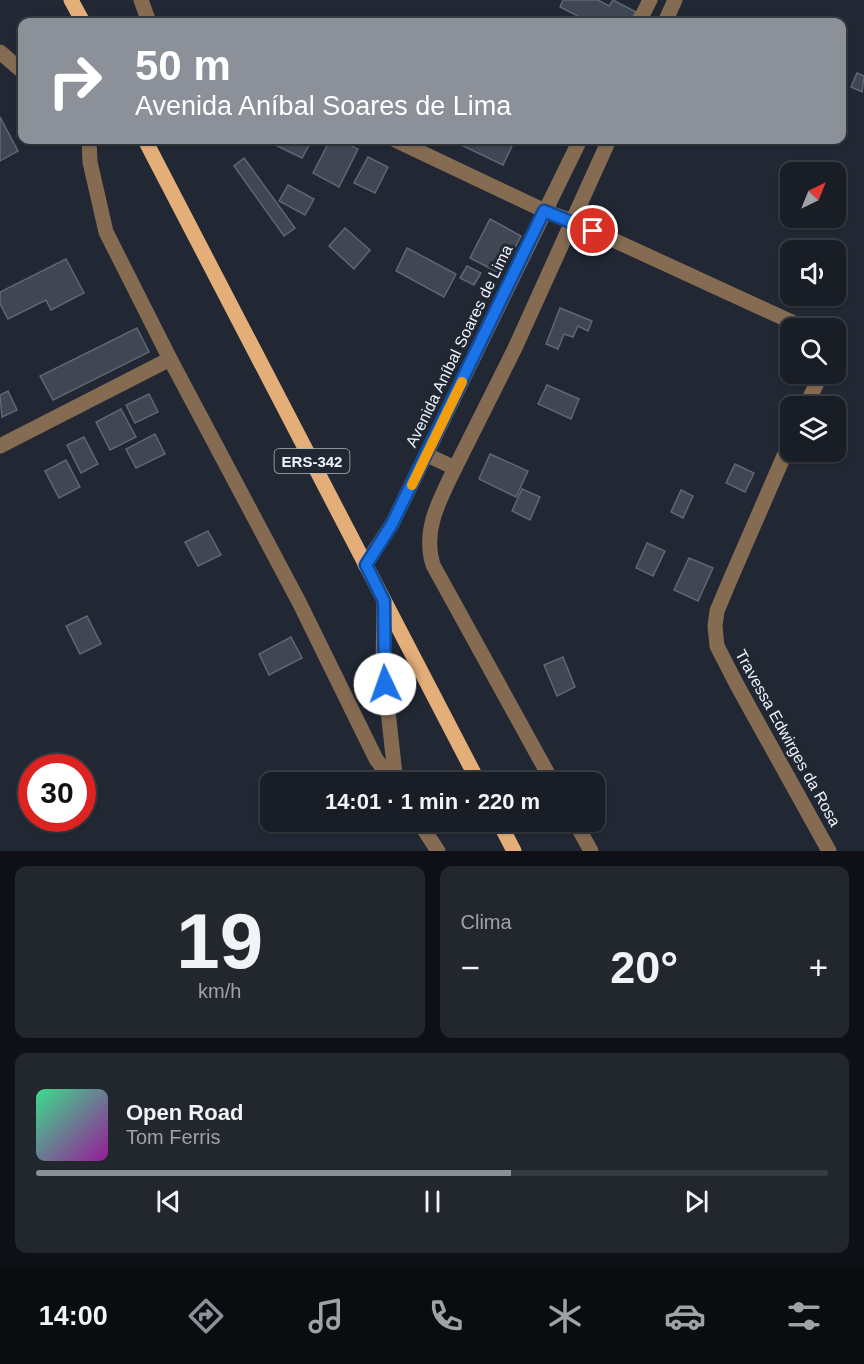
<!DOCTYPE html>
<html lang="pt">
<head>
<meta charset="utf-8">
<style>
  :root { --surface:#191e26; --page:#22272e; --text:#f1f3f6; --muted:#9fa2a7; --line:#373c43; --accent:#8c9099 }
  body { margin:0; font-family:Helvetica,sans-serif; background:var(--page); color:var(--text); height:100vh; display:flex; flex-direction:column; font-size:22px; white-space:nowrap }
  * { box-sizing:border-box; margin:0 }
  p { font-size:20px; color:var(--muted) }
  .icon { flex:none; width:33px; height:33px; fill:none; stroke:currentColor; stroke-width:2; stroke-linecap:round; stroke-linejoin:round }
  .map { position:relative; height:851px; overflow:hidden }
  .sheet { display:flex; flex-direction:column; gap:15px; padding:15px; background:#0e1015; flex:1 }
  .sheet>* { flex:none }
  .hud { position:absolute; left:18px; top:18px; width:828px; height:126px; border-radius:12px; box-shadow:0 2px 4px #0004,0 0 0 2px var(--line); background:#8c9099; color:#fff; overflow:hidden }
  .needle { width:39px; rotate:43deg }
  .tools { position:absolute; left:780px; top:162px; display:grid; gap:12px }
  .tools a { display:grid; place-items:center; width:66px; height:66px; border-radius:12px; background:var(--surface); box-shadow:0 2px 4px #0004,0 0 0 2px var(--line); font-size:30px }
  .speed { position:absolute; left:18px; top:754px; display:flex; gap:12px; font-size:30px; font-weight:700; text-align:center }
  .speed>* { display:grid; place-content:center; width:78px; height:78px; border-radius:50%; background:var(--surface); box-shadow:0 2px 4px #0004,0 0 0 2px var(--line); line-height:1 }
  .speed .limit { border:9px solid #d22; background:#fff; color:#111 }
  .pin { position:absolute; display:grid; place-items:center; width:51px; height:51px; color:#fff; margin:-26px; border:3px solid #fff; border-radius:50%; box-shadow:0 2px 6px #0007 }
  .me { position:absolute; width:66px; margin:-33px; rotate:357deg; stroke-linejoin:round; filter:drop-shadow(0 0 4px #0008) }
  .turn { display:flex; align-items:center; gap:21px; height:126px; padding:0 18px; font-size:27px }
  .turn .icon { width:78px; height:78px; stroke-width:2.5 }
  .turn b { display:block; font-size:42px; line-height:51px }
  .big { font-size:45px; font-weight:800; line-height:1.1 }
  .sheet .card { flex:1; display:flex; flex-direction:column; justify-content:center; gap:9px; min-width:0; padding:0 21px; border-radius:12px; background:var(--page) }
  .sheet .dial { align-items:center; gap:0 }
  .dial b { font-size:78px; line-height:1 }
  .song { display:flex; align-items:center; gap:18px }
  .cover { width:72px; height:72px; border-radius:9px; background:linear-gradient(135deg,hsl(150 70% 55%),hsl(300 70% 35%)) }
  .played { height:6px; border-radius:3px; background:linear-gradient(90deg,var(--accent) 60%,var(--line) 60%) }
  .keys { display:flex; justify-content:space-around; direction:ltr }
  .heat { display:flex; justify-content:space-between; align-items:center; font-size:33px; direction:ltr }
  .sheet .tiles { flex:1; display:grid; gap:15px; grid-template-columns:1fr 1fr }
  .card:last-child { grid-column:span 2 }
  .trip { position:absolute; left:260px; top:772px; width:345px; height:60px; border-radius:12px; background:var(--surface); box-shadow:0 2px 4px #0004,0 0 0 2px var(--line); font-weight:800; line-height:60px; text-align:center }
  .tabs { display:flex; height:96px; justify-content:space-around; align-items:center; background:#0a0c0f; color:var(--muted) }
  .tabs .icon { width:42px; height:42px }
  .tabs .on { color:var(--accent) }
  .tabs b { font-size:27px; color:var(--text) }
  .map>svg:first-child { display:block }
  .building { fill:#404753; stroke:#5f6773; stroke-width:1.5 }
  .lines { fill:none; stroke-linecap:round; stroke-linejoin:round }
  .minor { stroke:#856b52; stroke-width:15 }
  .tertiary { stroke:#856b52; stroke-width:15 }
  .primary { stroke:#e4ae79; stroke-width:15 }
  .route-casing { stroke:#114b97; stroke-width:15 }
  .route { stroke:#1a73e8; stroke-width:10 }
  .slow { stroke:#f59e0b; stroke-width:10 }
  .labels { text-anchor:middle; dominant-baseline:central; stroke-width:6; stroke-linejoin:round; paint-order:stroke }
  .shield { fill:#212833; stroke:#b1b6bf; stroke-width:1.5 }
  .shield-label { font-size:15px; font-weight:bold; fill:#eff3fb }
  .street-label { font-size:16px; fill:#eff3fb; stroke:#212833 }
</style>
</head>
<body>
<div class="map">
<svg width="864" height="851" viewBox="0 0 864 851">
  <rect width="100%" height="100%" fill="#212833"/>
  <g class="building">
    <polygon points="563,0 598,0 609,6 613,0 636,12 630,22 589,22 560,7"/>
    <polygon points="857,73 864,76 862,92 851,87"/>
    <polygon points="0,117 18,151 0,161"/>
    <polygon points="265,140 312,140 302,158"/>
    <polygon points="330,140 339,140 358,149 339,187 313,173"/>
    <polygon points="466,140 515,140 503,165 463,146"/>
    <polygon points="368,157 388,167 375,193 354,183"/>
    <polygon points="244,158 295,228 284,236 234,166"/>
    <polygon points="288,185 314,199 305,215 279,201"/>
    <polygon points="490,219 521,236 501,274 470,258"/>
    <polygon points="345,228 370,250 354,269 329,246"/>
    <polygon points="407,248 456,274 444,297 396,271"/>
    <polygon points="66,259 84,293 51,310 46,300 8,319 0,304 0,292"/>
    <polygon points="467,266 481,273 474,285 460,278"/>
    <polygon points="560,308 592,321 588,331 578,326 573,337 564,334 558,349 546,344"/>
    <polygon points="137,328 149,352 53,400 40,376"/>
    <polygon points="547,385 579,399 571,419 538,404"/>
    <polygon points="8,391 17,410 2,417 0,395"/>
    <polygon points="149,394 158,412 135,423 126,405"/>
    <polygon points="121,409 136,437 110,450 96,422"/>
    <polygon points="155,434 165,454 136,468 126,449"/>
    <polygon points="84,437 98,464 81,473 67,445"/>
    <polygon points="490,454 528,471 516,497 479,479"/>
    <polygon points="66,460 80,487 59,498 45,471"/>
    <polygon points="735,464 754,473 745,492 726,483"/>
    <polygon points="522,489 540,497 530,520 512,511"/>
    <polygon points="681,490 693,496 683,518 671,512"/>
    <polygon points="208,531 221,555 198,566 185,542"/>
    <polygon points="647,543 665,551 653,576 636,568"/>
    <polygon points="689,558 713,568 698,601 674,590"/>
    <polygon points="87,616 101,644 80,654 66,626"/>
    <polygon points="291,637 302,658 269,675 259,654"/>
    <polygon points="563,657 575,687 557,696 544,665"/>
  </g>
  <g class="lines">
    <g class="minor">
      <polyline points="141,0 149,22"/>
      <polyline points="665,22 675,0"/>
      <polyline points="0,52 22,71"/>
      <polyline points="89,140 90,162 106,232 170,359 299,602 376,759 394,783"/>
      <polyline points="395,140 545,211 572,221 805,328"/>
      <polyline points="806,406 821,374"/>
      <polyline points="790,442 730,580 717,611 715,626 717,646 737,685 829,851"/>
      <polyline points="0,446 170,359"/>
      <path d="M427 455 455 468C440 499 422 530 433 565L553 783"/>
      <polyline points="455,468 515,348 609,140"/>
      <polyline points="384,601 383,666 396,783"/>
      <polyline points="419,822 438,851"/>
      <polyline points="575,822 591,851"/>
    </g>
    <g class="tertiary">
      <polyline points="639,22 650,0"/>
      <polyline points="365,565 392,524 580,140"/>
    </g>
    <g class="primary">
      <polyline points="71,0 83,22"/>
      <polyline points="145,140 479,783"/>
      <polyline points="499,822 514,851"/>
    </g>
  </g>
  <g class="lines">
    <g class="route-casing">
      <polyline id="route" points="385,684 384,601 366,565 392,524 544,211 593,231"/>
    </g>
    <use href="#route" class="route"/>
    <polyline class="slow" points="412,485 462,382"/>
  </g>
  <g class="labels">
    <rect class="shield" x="274.5" y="449" width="75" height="24" rx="4.5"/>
    <g class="shield-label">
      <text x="312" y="461">ERS-342</text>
    </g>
    <g class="street-label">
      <text transform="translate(459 346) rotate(-64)">Avenida Aníbal Soares de Lima</text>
      <text transform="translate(788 738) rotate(61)">Travessa Edwirges da Rosa</text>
    </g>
  </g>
</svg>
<div class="tools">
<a><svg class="needle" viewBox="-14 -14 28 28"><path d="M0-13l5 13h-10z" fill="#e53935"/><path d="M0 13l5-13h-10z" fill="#9fa2a7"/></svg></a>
<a><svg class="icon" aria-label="sound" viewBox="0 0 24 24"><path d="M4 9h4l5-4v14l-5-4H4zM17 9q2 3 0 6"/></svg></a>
<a><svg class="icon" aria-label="search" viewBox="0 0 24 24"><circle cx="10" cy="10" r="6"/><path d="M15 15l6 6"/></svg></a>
<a><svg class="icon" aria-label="layers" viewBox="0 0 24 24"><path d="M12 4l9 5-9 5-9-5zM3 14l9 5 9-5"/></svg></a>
</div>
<div class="speed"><div class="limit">30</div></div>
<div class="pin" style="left:593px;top:231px;background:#d93025"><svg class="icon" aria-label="arrive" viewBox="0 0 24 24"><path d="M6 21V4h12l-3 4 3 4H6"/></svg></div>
<svg class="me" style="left:385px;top:684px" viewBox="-20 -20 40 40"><circle r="19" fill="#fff"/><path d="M0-13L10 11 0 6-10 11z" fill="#1a73e8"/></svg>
<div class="trip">14:01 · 1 min · 220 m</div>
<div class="hud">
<div class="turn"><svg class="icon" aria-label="right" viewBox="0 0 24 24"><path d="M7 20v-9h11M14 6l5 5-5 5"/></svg><div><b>50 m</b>Avenida Aníbal Soares de Lima</div></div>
</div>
</div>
<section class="sheet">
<div class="tiles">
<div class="card dial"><b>19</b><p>km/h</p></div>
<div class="card"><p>Clima</p>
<div class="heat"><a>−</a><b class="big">20°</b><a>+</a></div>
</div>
<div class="card">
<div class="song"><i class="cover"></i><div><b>Open Road</b><p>Tom Ferris</p></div></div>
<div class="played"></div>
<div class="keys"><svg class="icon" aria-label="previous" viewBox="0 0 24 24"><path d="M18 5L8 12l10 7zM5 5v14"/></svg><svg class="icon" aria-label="pause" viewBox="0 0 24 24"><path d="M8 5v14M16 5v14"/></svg><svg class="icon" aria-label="next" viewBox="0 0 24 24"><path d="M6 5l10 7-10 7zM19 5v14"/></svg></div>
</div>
</div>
</section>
<nav class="tabs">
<b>14:00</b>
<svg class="icon on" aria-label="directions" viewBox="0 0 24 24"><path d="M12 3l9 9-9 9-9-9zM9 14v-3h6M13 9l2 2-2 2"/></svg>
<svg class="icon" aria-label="music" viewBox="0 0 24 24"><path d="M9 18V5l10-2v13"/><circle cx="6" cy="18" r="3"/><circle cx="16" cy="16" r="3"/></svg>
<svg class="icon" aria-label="phone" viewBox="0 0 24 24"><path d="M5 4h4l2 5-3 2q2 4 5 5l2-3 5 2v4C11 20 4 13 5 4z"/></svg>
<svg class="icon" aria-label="climate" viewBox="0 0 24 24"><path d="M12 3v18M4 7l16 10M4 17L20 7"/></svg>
<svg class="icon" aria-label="car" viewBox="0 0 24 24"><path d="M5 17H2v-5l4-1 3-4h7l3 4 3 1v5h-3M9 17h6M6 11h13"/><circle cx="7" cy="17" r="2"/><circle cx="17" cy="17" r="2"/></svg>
<svg class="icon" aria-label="filters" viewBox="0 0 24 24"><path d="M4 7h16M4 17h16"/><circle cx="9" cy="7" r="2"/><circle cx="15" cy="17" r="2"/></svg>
</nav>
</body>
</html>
